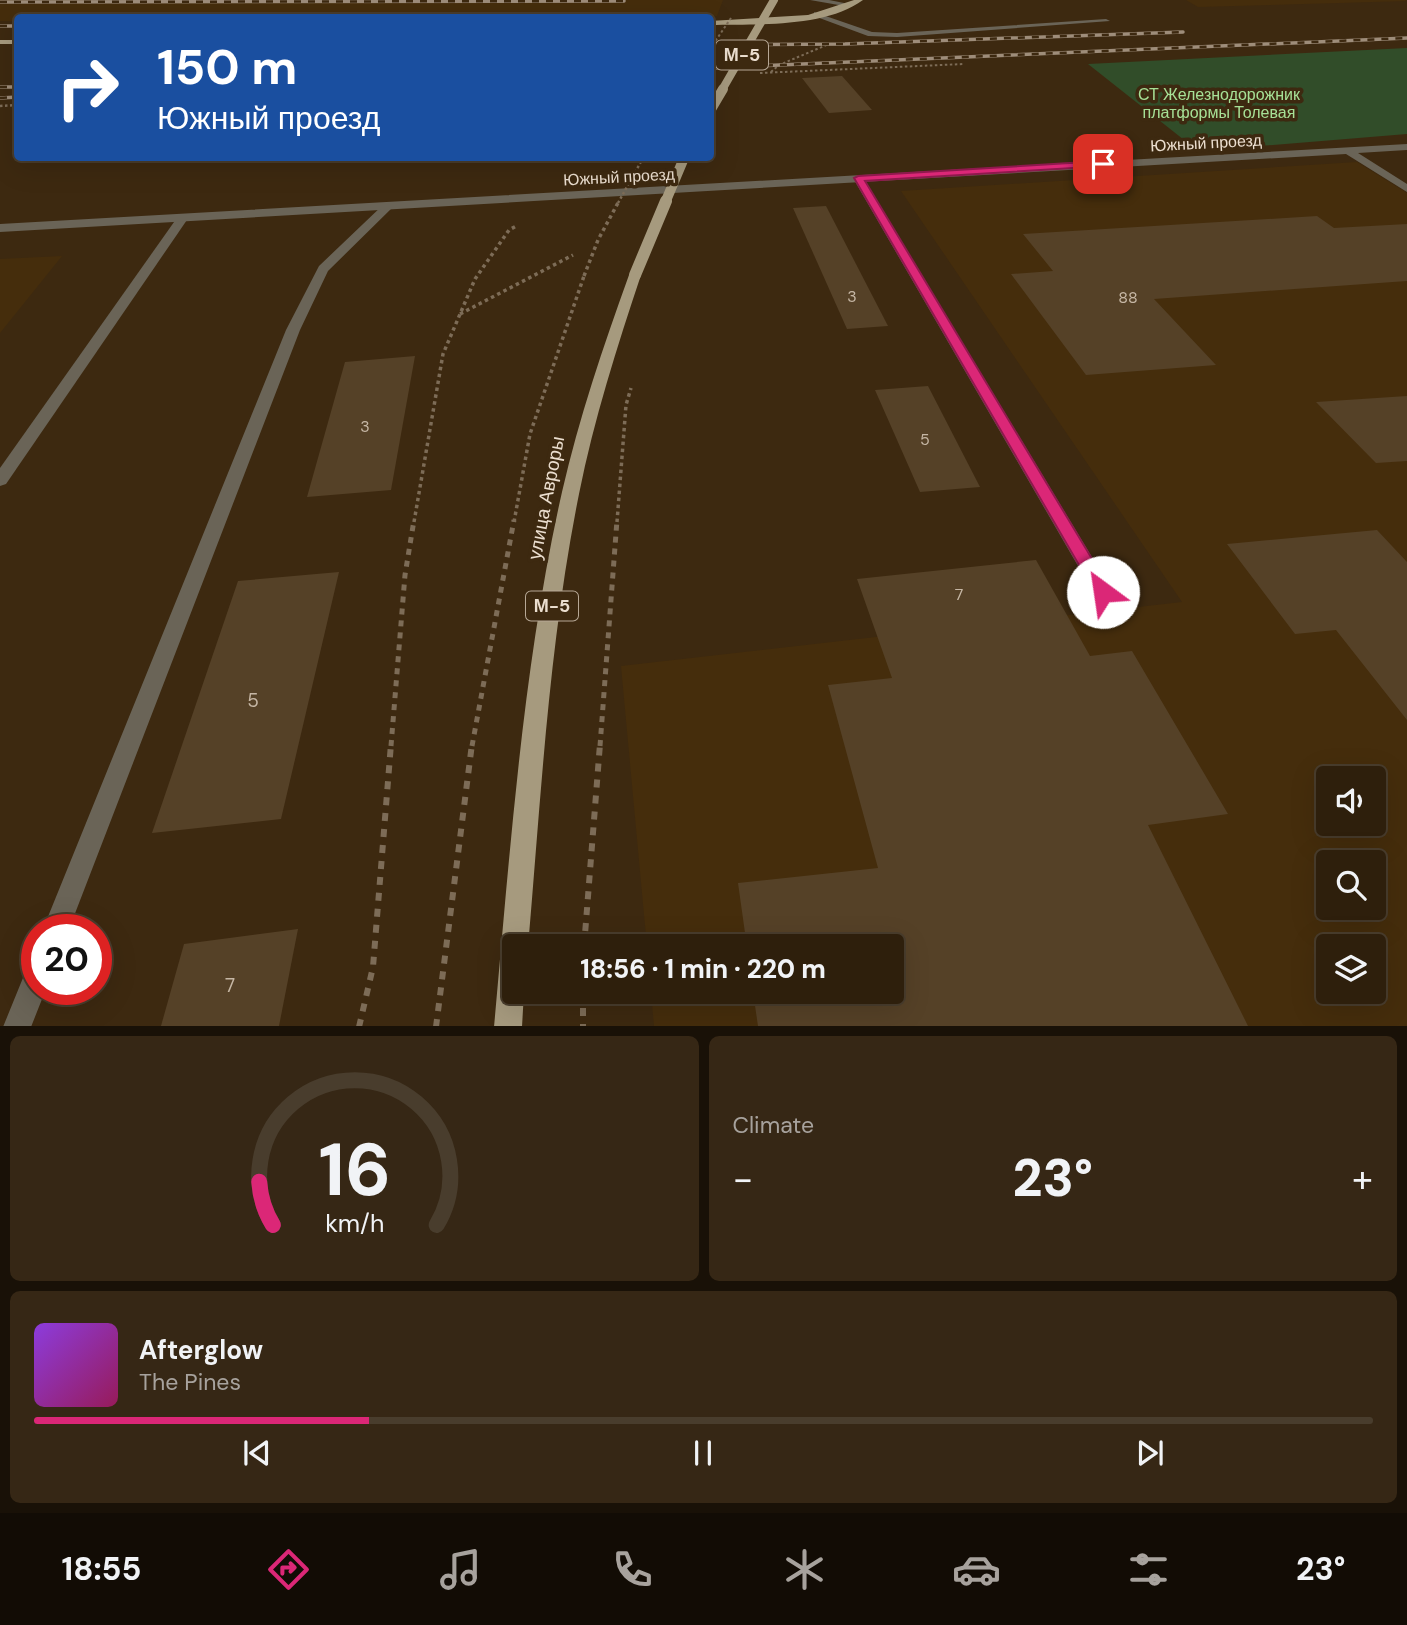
<!DOCTYPE html>
<html lang="en">
<head>
<meta charset="utf-8">
<style>
  :root { --surface:#2e1f0c; --page:#362715; --text:#f1f3f6; --muted:#a7a29d; --line:#493d2d; --accent:#db2777 }
  body { margin:0; font-family:"DM Sans",sans-serif; background:var(--page); color:var(--text); height:100vh; display:flex; flex-direction:column; font-size:26px; white-space:nowrap }
  * { box-sizing:border-box; margin:0 }
  p { font-size:23px; color:var(--muted) }
  .icon { flex:none; width:38px; height:38px; fill:none; stroke:currentColor; stroke-width:2; stroke-linecap:round; stroke-linejoin:round }
  .map { position:relative; height:1026px; overflow:hidden }
  .details { display:flex; flex-direction:column; gap:10px; padding:10px; background:#191107; flex:1 }
  .details>* { flex:none }
  .hud { position:absolute; left:14px; top:14px; width:700px; height:147px; border-radius:7px; box-shadow:0 7px 28px #0002,0 0 0 2px var(--line); background:#1a4fa0; color:#fff; overflow:hidden }
  .fabs { position:absolute; left:1316px; top:766px; display:grid; gap:14px }
  .fabs a { display:grid; place-items:center; width:70px; height:70px; border-radius:7px; background:var(--surface); box-shadow:0 7px 28px #0002,0 0 0 2px var(--line); font-size:35px }
  .speed { position:absolute; left:21px; top:914px; display:flex; gap:14px; font-size:35px; font-weight:700; text-align:center }
  .speed>* { display:grid; place-content:center; width:91px; height:91px; border-radius:50%; background:var(--surface); box-shadow:0 7px 28px #0002,0 0 0 2px var(--line); line-height:1 }
  .speed .limit { border:10px solid #d22; background:#fff; color:#111 }
  .pin { position:absolute; display:grid; place-items:center; width:60px; height:60px; color:#fff; margin:-30px; border-radius:14px; box-shadow:0 4px 10px #0006 }
  .me { position:absolute; width:77px; margin:-38px; rotate:329deg; stroke-linejoin:round; filter:drop-shadow(0 0 5px #0008) }
  .turn { display:flex; align-items:center; gap:24px; height:147px; padding:0 28px; font-size:32px }
  .turn .icon { width:91px; height:91px; stroke-width:2.5 }
  .turn b { display:block; font-size:49px; line-height:60px }
  .big { font-size:52px; font-weight:800; line-height:1.1 }
  .details .widget { flex:1; display:flex; flex-direction:column; justify-content:center; gap:10px; min-width:0; padding:0 24px; border-radius:10px; background:var(--page) }
  .details .dial { align-items:center; gap:0 }
  .dial svg { height:182px; overflow:visible; fill:none; stroke:var(--line); stroke-width:7; stroke-linecap:round; text-anchor:middle }
  .dial text { fill:var(--text); stroke:none }
  .song { display:flex; align-items:center; gap:21px }
  .cover { width:84px; height:84px; border-radius:10px; background:linear-gradient(135deg,hsl(270 70% 55%),hsl(330 70% 35%)) }
  .played { height:7px; border-radius:4px; background:linear-gradient(90deg,var(--accent) 25%,var(--line) 25%) }
  .keys { display:flex; justify-content:space-around; direction:ltr }
  .heat { display:flex; justify-content:space-between; align-items:center; font-size:38px; direction:ltr }
  .details .tiles { flex:1; display:grid; gap:10px; grid-template-columns:1fr 1fr }
  .widget:last-child { grid-column:span 2 }
  .trip { position:absolute; left:502px; top:934px; width:402px; height:70px; border-radius:7px; background:var(--surface); box-shadow:0 7px 28px #0002,0 0 0 2px var(--line); font-weight:800; line-height:70px; text-align:center }
  .tab-bar { display:flex; height:112px; justify-content:space-around; align-items:center; background:#120c05; color:var(--muted) }
  .tab-bar .icon { width:49px; height:49px }
  .tab-bar .active { color:var(--accent) }
  .tab-bar b { font-size:32px; color:var(--text) }
  .map>svg:first-child { display:block }
  .built { fill:#452d0c; fill-rule:evenodd }
  .green { fill:#314d29 }
  .building { fill:#554127 }
  .lines { fill:none; stroke-linecap:round; stroke-linejoin:round }
  .path-far4 { stroke:#7d6c57; stroke-width:2; stroke-dasharray:2.5 2.5; stroke-linecap:butt }
  .path-far3 { stroke:#7d6c57; stroke-width:2.5; stroke-dasharray:2.5 2.5; stroke-linecap:butt }
  .path-far2 { stroke:#7d6c57; stroke-width:3.5; stroke-dasharray:3.5 3.5; stroke-linecap:butt }
  .path-far1 { stroke:#7d6c57; stroke-width:5; stroke-dasharray:6 6; stroke-linecap:butt }
  .path { stroke:#7d6c57; stroke-width:6; stroke-dasharray:8 8; stroke-linecap:butt }
  .service { fill:#6a6457; fill-rule:evenodd }
  .minor { fill:#6a6457; fill-rule:evenodd }
  .primary { fill:#a69a7e; fill-rule:evenodd }
  .rail-casing { stroke:#9e8d7a; stroke-width:3.5 }
  .rail { stroke:#3d2910; stroke-width:2.5; stroke-dasharray:7; stroke-linecap:butt }
  .path-bridge-far2 { stroke:#7d6c57; stroke-width:2; stroke-dasharray:2.5 2.5; stroke-linecap:butt }
  .path-bridge-far1 { stroke:#7d6c57; stroke-width:2.5; stroke-dasharray:2.5 2.5; stroke-linecap:butt }
  .path-bridge { stroke:#7d6c57; stroke-width:3.5; stroke-dasharray:3.5 3.5; stroke-linecap:butt }
  .primary-bridge-far2 { stroke:#a69a7e; stroke-width:8 }
  .primary-bridge-far1 { stroke:#a69a7e; stroke-width:10 }
  .primary-bridge { stroke:#a69a7e; stroke-width:12 }
  .route { fill:#db2777; stroke:#8e194d; stroke-width:2 }
  .labels { text-anchor:middle; dominant-baseline:central; stroke-width:7; stroke-linejoin:round; paint-order:stroke }
  .far-park-label { font-size:16px; fill:#a6e096; stroke:#3d2910 }
  .far-street-label { font-size:16px; fill:#ebdecf; stroke:#3d2910 }
  .number-label { font-size:16px; fill:#c6b7a5 }
  .shield { fill:#3d2910; stroke:#b7a896; stroke-width:2 }
  .shield-label { font-size:18px; font-weight:bold; fill:#ebdecf }
  .street-label { font-size:19px; fill:#ebdecf; stroke:#3d2910 }
  .near-number-label { font-size:19px; fill:#c6b7a5 }
</style>
</head>
<body>
<div class="map">
<svg width="1407" height="1027" viewBox="0 0 1407 1027">
  <rect width="100%" height="100%" fill="#3d2910"/>
  <g class="built">
    <polygon points="0,0 723,0 717,16 18,18 17,21 0,21"/>
    <polygon points="1186,0 1405,0 1407,1 1198,7"/>
    <path d="M1357 162 1407 193V1026H654L651 992H892V947H647L621 666 1182 602 901 191ZM1328 779H1374V824H1328ZM1328 863H1374V908H1328ZM1328 947H1374V992H1328Z"/>
    <polygon points="62,256 0,333 0,259"/>
  </g>
  <polygon class="green" points="1407,48 1407,134 1198,151 1088,64"/>
  <g class="building">
    <polygon points="842,76 872,110 829,113 802,78"/>
    <polygon points="826,206 888,326 847,329 793,208"/>
    <polygon points="1317,216 1334,228 1407,224 1407,281 1154,299 1216,365 1086,375 1011,274 1053,271 1023,234"/>
    <polygon points="415,356 391,490 307,497 345,362"/>
    <polygon points="928,386 980,487 920,492 875,390"/>
    <polygon points="1407,396 1407,461 1376,463 1316,402"/>
    <polygon points="1377,530 1407,562 1407,720 1336,630 1295,634 1227,544"/>
    <polygon points="1036,560 1090,656 1132,651 1228,814 1148,825 1248,1026 758,1026 753,992 892,992 892,947 747,947 738,883 878,868 828,685 892,678 857,579"/>
    <polygon points="339,572 281,819 152,833 238,581"/>
    <polygon points="298,929 279,1026 161,1026 184,944"/>
  </g>
  <g class="lines">
    <g class="path-far4">
      <polyline points="771,72 779,65 829,44"/>
      <polyline points="760,73 964,64"/>
    </g>
    <polyline class="path-far3" points="0,106 18,105"/>
    <g class="path-far2">
      <polyline points="460,314 573,255"/>
      <polyline points="414,522 443,354 475,279 509,230 518,225"/>
      <polyline points="514,522 530,434 584,276"/>
      <polyline points="617,522 626,405 631,388"/>
    </g>
    <g class="path-far1">
      <polyline points="391,746 405,575 414,520"/>
      <polyline points="472,746 514,520"/>
      <polyline points="600,746 617,520"/>
    </g>
    <g class="path">
      <polyline points="584,947 600,744"/>
      <polyline points="583,992 583,1027"/>
      <polyline points="359,1027 373,967 391,744"/>
      <polyline points="436,1027 472,744"/>
    </g>
    <g class="service">
      <polygon points="810,0 829,0 854,5 850,7"/>
      <polygon points="814,12 872,32 897,33 1106,19 1110,21 897,37 868,36 814,16"/>
      <polygon points="854,176 863,178 1110,587 1113,592 1110,597 1103,599 1096,597 853,178"/>
      <polygon points="384,204 394,206 328,271 300,330 69,929 43,929 286,330 319,266"/>
      <polygon points="179,215 189,217 6,484 0,486 0,468"/>
      <polygon points="37,965 37,989 46,989 31,1027 3,1027 27,968"/>
    </g>
    <polygon class="minor" points="1407,144 1407,150 1358,153 1407,184 1407,192 1346,154 0,232 0,224"/>
    <g class="primary">
      <path d="M854 0H863C825 28 756 24 710 25V21L808 15Z"/>
      <rect x="0" y="40" width="18" height="4"/>
      <path d="M635 271 641 275C617 347 594 419 579 494 549 643 541 796 528 947H514V992H524L522 1027H494C510 851 523 664 562 492 579 418 603 347 629 275Z"/>
    </g>
    <g class="rail-casing">
      <g id="rail">
        <polyline points="0,2 624,1"/>
        <polyline points="0,26 18,26"/>
        <polyline points="710,45 845,44 1183,32"/>
        <polyline points="710,68 1407,38"/>
        <polyline points="0,87 18,87"/>
        <polyline points="0,98 18,97"/>
      </g>
    </g>
    <use href="#rail" class="rail"/>
    <polyline class="path-bridge-far2" points="710,49 731,18"/>
    <polyline class="path-bridge-far1" points="618,203 643,158"/>
    <polyline class="path-bridge" points="584,276 598,240 619,201"/>
    <polyline class="primary-bridge-far2" points="722,90 774,0"/>
    <g class="primary-bridge-far1">
      <polyline points="710,111 723,89"/>
      <polyline points="665,203 684,158"/>
    </g>
    <polyline class="primary-bridge" points="635,275 666,201"/>
  </g>
  <polygon class="route" points="1103,161 1108,164 1106,166 865,181 1109,587 1112,592 1109,596 1097,596 854,178 858,176"/>
  <g class="labels">
    <g class="far-park-label">
      <text x="1219" y="94">СТ Железнодорожник<tspan x="1219" dy="18">платформы Толевая</tspan></text>
    </g>
    <g class="far-street-label">
      <text transform="translate(1206 143) rotate(-3)">Южный проезд</text>
      <text transform="translate(619 177) rotate(-3)">Южный проезд</text>
    </g>
    <g class="number-label">
      <text x="852" y="296">3</text>
      <text x="1128" y="297">88</text>
      <text x="365" y="426">3</text>
      <text x="925" y="439">5</text>
      <text x="959" y="594">7</text>
    </g>
    <g class="shield">
      <rect x="716" y="40.5" width="52" height="29" rx="5"/>
      <rect x="526" y="591.5" width="52" height="29" rx="5"/>
    </g>
    <g class="shield-label">
      <text x="742" y="55">М-5</text>
      <text x="552" y="606">М-5</text>
    </g>
    <g class="street-label">
      <text transform="translate(546 498) rotate(-79)">улица Авроры</text>
    </g>
    <g class="near-number-label">
      <text x="253" y="700">5</text>
      <text x="230" y="985">7</text>
    </g>
  </g>
</svg>
<div class="fabs">
<a><svg class="icon" aria-label="sound" viewBox="0 0 24 24"><path d="M4 9h4l5-4v14l-5-4H4zM17 9q2 3 0 6"/></svg></a>
<a><svg class="icon" aria-label="search" viewBox="0 0 24 24"><circle cx="10" cy="10" r="6"/><path d="M15 15l6 6"/></svg></a>
<a><svg class="icon" aria-label="layers" viewBox="0 0 24 24"><path d="M12 4l9 5-9 5-9-5zM3 14l9 5 9-5"/></svg></a>
</div>
<div class="speed"><div class="limit">20</div></div>
<div class="pin" style="left:1103px;top:164px;background:#d93025"><svg class="icon" aria-label="arrive" viewBox="0 0 24 24"><path d="M6 21V4h12l-3 4 3 4H6"/></svg></div>
<svg class="me" style="left:1103px;top:592px" viewBox="-20 -20 40 40"><circle r="19" fill="#fff"/><path d="M0-13L10 11 0 6-10 11z" fill="#db2777"/></svg>
<div class="trip">18:56 · 1 min · 220 m</div>
<div class="hud">
<div class="turn"><svg class="icon" aria-label="right" viewBox="0 0 24 24"><path d="M7 20v-9h11M14 6l5 5-5 5"/></svg><div><b>150 m</b>Южный проезд</div></div>
</div>
</div>
<section class="details">
<div class="tiles">
<div class="widget dial"><svg viewBox="0 0 100 80">
<path d="M14 69A42 42 0 1 1 86 69"/>
<path d="M14 69A42 42 0 0 1 8 50" stroke="#db2777"/>
<text x="50" y="56" font-size="32" font-weight="700">16</text>
<text x="50" y="72" font-size="11">km/h</text>
</svg></div>
<div class="widget"><p>Climate</p>
<div class="heat"><a>−</a><b class="big">23°</b><a>+</a></div>
</div>
<div class="widget">
<div class="song"><i class="cover"></i><div><b>Afterglow</b><p>The Pines</p></div></div>
<div class="played"></div>
<div class="keys"><svg class="icon" aria-label="previous" viewBox="0 0 24 24"><path d="M18 5L8 12l10 7zM5 5v14"/></svg><svg class="icon" aria-label="pause" viewBox="0 0 24 24"><path d="M8 5v14M16 5v14"/></svg><svg class="icon" aria-label="next" viewBox="0 0 24 24"><path d="M6 5l10 7-10 7zM19 5v14"/></svg></div>
</div>
</div>
</section>
<nav class="tab-bar">
<b>18:55</b>
<svg class="icon active" aria-label="directions" viewBox="0 0 24 24"><path d="M12 3l9 9-9 9-9-9zM9 14v-3h6M13 9l2 2-2 2"/></svg>
<svg class="icon" aria-label="music" viewBox="0 0 24 24"><path d="M9 18V5l10-2v13"/><circle cx="6" cy="18" r="3"/><circle cx="16" cy="16" r="3"/></svg>
<svg class="icon" aria-label="phone" viewBox="0 0 24 24"><path d="M5 4h4l2 5-3 2q2 4 5 5l2-3 5 2v4C11 20 4 13 5 4z"/></svg>
<svg class="icon" aria-label="climate" viewBox="0 0 24 24"><path d="M12 3v18M4 7l16 10M4 17L20 7"/></svg>
<svg class="icon" aria-label="car" viewBox="0 0 24 24"><path d="M5 17H2v-5l4-1 3-4h7l3 4 3 1v5h-3M9 17h6M6 11h13"/><circle cx="7" cy="17" r="2"/><circle cx="17" cy="17" r="2"/></svg>
<svg class="icon" aria-label="filters" viewBox="0 0 24 24"><path d="M4 7h16M4 17h16"/><circle cx="9" cy="7" r="2"/><circle cx="15" cy="17" r="2"/></svg>
<b>23°</b>
</nav>
</body>
</html>
